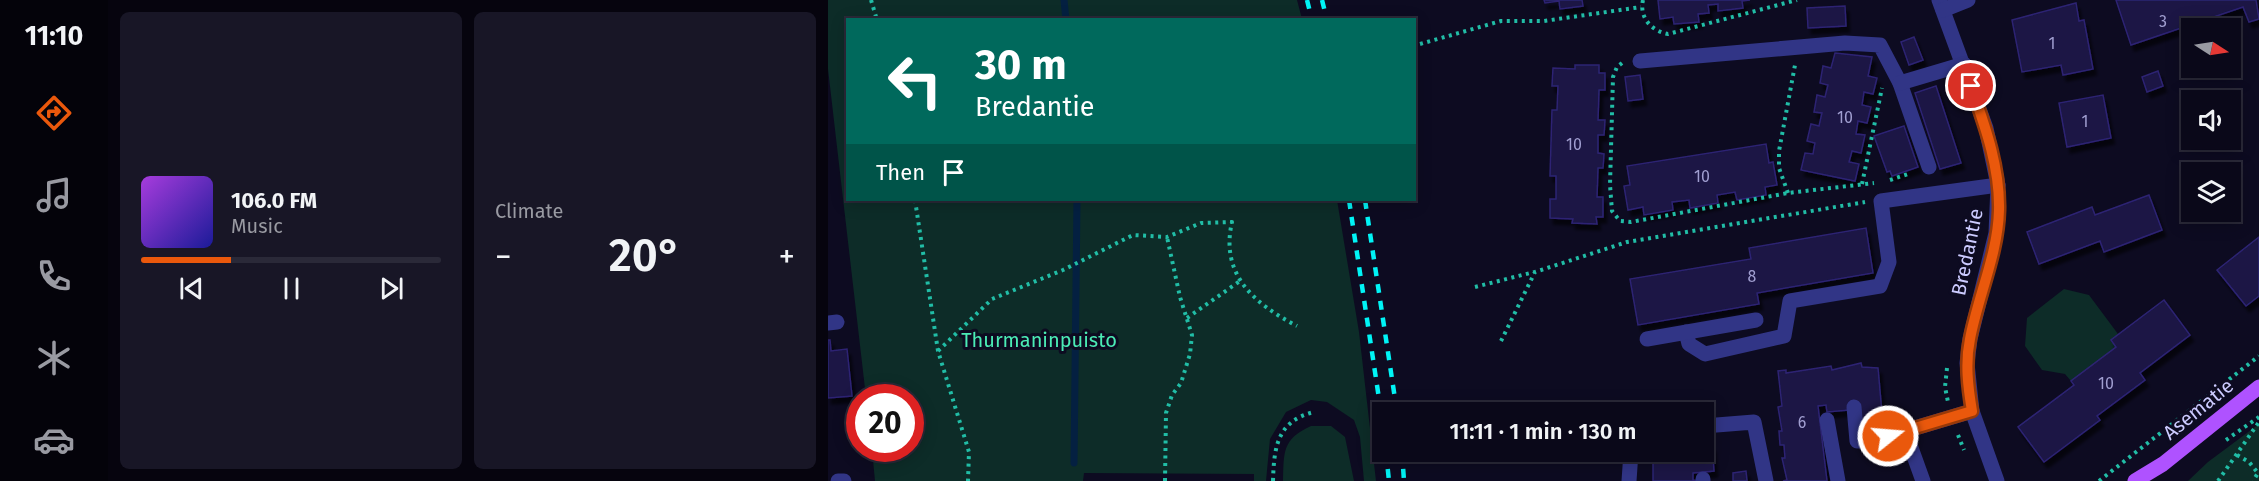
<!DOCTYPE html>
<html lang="en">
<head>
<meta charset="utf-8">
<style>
  :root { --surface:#0a0819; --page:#181626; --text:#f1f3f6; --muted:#999aa2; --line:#2a2938; --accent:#ea580c }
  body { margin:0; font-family:"Fira Sans",sans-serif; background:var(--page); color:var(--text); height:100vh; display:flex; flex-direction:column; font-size:22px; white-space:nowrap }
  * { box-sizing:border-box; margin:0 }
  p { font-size:20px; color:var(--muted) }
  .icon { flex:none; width:33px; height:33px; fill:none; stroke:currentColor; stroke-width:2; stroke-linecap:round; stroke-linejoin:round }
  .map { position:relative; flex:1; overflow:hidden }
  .drawer { display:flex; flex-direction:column; gap:12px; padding:12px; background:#06040e; width:720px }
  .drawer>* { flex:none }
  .top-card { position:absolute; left:18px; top:18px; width:570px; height:183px; border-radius:0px; box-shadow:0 3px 15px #0003,0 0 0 2px var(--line); background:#00695c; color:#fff; overflow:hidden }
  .needle { width:39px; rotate:102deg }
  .fabs { position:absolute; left:1353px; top:18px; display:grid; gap:12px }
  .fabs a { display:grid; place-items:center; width:60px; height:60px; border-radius:0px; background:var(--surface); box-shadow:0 3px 15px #0003,0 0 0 2px var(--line); font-size:30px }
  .speed { position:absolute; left:18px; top:384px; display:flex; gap:12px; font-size:30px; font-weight:700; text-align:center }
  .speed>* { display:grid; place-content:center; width:78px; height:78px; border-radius:50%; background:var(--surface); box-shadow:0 3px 15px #0003,0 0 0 2px var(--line); line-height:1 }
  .speed .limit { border:9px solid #d22; background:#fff; color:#111 }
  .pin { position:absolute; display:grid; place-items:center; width:51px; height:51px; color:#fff; margin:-26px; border:3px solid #fff; border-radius:50%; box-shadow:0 2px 6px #0007 }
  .me { position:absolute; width:66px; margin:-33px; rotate:73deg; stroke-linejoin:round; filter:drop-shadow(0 0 4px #0008) }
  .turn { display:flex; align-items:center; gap:21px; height:126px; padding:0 30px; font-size:27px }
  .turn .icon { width:78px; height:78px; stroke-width:2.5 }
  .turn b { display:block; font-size:42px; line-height:51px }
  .then { display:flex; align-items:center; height:57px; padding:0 30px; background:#0003; gap:12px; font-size:22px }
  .big { font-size:45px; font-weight:600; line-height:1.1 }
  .drawer .card { flex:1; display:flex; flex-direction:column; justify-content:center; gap:9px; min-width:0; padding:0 21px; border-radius:9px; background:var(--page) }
  .song { display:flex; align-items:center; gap:18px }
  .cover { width:72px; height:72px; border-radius:9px; background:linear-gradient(135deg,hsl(280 70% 55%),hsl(240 70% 35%)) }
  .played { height:6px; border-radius:3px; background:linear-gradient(90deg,var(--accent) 30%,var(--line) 30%) }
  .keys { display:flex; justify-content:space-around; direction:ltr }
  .heat { display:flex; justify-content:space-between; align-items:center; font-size:33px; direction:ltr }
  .drawer .tiles { flex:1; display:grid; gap:12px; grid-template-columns:repeat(2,1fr) }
  .trip { position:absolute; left:544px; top:402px; width:342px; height:60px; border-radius:0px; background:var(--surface); box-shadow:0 3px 15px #0003,0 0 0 2px var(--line); font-weight:600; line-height:60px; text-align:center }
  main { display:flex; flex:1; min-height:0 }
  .tab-bar { display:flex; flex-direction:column; width:108px; justify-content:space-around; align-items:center; background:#04030a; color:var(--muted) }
  .tab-bar .icon { width:42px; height:42px }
  .tab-bar .active { color:var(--accent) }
  .tab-bar b { font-size:27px; color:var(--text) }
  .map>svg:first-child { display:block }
  .green { fill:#0d2c28 }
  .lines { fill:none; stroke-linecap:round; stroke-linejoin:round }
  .stream { stroke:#042041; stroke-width:7 }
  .building { fill:#1a1544; stroke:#2d2473; stroke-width:1.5; filter:url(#shadow) }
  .path { stroke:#21bda6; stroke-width:4; stroke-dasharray:3 4.5; stroke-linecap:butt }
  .minor { stroke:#313586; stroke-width:15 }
  .major { stroke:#af52ff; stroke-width:15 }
  .rail { stroke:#00f4f6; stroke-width:4.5; stroke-dasharray:9 8; stroke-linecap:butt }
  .route-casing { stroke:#983908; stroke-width:15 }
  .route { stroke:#ea580c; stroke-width:10 }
  .labels { text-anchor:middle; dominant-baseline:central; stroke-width:6; stroke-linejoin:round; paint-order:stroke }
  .number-label { font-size:16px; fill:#a09ed0 }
  .street-label { font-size:20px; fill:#cccbff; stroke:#0d0b21 }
  .park-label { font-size:20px; fill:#4bebb5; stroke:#0d0b21 }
</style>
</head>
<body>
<main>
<nav class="tab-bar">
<b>11:10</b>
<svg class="icon active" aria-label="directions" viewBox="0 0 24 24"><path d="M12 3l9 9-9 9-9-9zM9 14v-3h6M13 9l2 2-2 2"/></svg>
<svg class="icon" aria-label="music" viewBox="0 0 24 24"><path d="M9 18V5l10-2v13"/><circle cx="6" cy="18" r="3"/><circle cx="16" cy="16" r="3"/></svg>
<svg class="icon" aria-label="phone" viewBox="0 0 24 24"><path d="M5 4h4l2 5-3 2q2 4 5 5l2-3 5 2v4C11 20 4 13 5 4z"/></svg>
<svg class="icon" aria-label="climate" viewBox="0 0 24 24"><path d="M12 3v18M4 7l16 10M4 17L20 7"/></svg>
<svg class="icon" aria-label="car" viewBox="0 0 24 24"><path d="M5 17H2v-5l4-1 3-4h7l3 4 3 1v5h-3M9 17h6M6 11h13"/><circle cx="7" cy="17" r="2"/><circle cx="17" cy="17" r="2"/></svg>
</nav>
<section class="drawer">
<div class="tiles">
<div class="card">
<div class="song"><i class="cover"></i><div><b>106.0 FM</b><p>Music</p></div></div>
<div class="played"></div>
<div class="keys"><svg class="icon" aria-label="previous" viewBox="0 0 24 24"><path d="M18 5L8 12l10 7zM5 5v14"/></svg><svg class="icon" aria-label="pause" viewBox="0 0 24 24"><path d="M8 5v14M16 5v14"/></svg><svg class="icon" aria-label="next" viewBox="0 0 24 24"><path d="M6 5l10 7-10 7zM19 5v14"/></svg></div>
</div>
<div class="card"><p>Climate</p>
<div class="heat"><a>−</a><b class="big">20°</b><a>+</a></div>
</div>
</div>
</section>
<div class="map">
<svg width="1431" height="481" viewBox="0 0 1431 481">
  <defs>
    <filter id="shadow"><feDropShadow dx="3.5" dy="6" stdDeviation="1.5" flood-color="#0009"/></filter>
  </defs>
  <rect width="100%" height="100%" fill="#0d0b21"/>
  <g class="green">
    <polygon points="0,0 469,0 474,19 20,20 20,200 509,200 531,332 548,481 536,481 532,437 526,420 499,402 483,400 458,412 442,439 438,481 426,481 426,474 256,473 255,481 47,481 44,449 82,448 82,398 38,397 0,69"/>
    <polygon points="1236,289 1261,295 1290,334 1283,340 1288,347 1243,381 1237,374 1214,370 1197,346 1199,318"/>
    <polygon points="1431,424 1431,481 1360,481 1380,462"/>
    <path d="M483 426H503L517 437 526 481H455C456 452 454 439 483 426Z"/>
  </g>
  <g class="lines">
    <g class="stream">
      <polyline points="236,0 238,20"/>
      <polyline points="246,463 249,200"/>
    </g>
  </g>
  <g class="building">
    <polygon points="716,0 754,0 755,6 732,9 731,1 717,3"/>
    <polygon points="830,0 922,0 914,1 915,8 890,11 890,4 880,5 881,13 870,14 871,22 846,24 845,17 832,19"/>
    <polygon points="1288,0 1428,0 1431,19 1421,22 1415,7 1303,45"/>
    <polygon points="1248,3 1251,21 1256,20 1265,69 1235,75 1233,65 1194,72 1184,20"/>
    <polygon points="1017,6 1018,26 980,28 979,8"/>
    <polygon points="1086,37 1095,60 1081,65 1073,42"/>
    <polygon points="1007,53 1044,57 1040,76 1049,78 1045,94 1036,92 1034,105 1043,107 1039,123 1030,121 1028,134 1037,135 1033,153 1024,151 1021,162 1031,164 1027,181 973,170 977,153 985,154 987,143 979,141 983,124 991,126 994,113 986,112 989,95 997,97 1000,85 992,83 995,66 1003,68"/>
    <polygon points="747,65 771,65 771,73 777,73 777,90 771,90 770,120 777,120 776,135 770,135 770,153 776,154 775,168 770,168 769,197 775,197 775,217 768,217 769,224 744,223 745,219 722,218 722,199 728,199 728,176 722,176 724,110 729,110 730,86 724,86 725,68 747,69"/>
    <polygon points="1330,71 1335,86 1319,92 1314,77"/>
    <polygon points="812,75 815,99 800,101 797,77"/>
    <polygon points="1108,86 1133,163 1112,169 1087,93"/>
    <polygon points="1275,95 1283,138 1239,147 1231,103"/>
    <polygon points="1076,126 1090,167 1064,176 1062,171 1059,172 1046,136"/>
    <polygon points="938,144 941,163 945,162 949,185 937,187 938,195 909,200 907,192 889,195 890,203 862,208 861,200 844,202 845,210 816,215 815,207 800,210 796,186 802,185 799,166"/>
    <polygon points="1321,195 1334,230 1276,252 1272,241 1211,264 1199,232 1264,207 1267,215"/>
    <polygon points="1038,228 1045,273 929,293 931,304 810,325 802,279 923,259 921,248"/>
    <polygon points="1431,237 1431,296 1418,306 1389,270"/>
    <polygon points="1336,300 1362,335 1312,373 1317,380 1269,416 1272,420 1216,462 1190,427 1246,385 1243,381 1288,347 1283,340"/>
    <polygon points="0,340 2,340 3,351 19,349 24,396 0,398"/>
    <polygon points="1033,363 1034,367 1050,368 1055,425 1031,427 1021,410 999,412 998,405 990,406 999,481 955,481 959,480 954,458 957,458 956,445 952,445 951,431 954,431 950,407 954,406 950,371 958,370 958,373 1003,366 1004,370"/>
    <polygon points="884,446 886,471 865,473 865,480 869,481 825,481 825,454 821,454 821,452 876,452 876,447"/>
    <polygon points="918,471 919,481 905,481 905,473"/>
  </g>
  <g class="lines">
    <g class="path">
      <polyline points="43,0 49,20"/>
      <path d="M815 0C811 17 823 31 840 34L969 0"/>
      <polyline points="592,44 673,21 716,21 813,7"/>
      <polyline points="794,63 789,67 785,77 782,185 784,211 792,221 803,222 960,193 1046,183"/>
      <polyline points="1062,180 1083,173"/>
      <polyline points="1034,184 1054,88"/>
      <polyline points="960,193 951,168 951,151 967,65"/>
      <polyline points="87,200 110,351 141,452 140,481"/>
      <polyline points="647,287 706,272"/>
      <polyline points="359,318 412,281"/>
      <polyline points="673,341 707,272 799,242 1037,202"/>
      <path d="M110 351 164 299 235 270 305 235 339 237 373 223 404 222C392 274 425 303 469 326"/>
      <polyline points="1119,368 1117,387 1120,402"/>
      <polyline points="1130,435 1136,450"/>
      <polyline points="1398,440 1431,417"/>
      <polyline points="1409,455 1421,462 1430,473 1425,481"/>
      <polyline points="337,481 338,413 344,395 353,383 362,354 364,335 352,297 339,237"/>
      <path d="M445 481C446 447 449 421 486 412"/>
      <polyline points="1271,481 1431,356"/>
      <polyline points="1390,481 1431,422"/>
    </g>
    <g class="minor">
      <polyline points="1111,0 1158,128 1170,185 1168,233 1142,339 1139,363 1144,411 1169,481"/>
      <polyline points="1115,10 1140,0"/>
      <polyline points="812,61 1017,43 1052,45 1072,83 1101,167"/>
      <polyline points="1072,83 1136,64"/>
      <polyline points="0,323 9,322"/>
      <polyline points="858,332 861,344 877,354 956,336 962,301 1052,286 1061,262 1053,201 1170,185"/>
      <polyline points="819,339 928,320"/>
      <polyline points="1026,407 1029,441 1044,441 1077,431"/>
      <polyline points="999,420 1010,481"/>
      <polyline points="876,426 926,422 938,481"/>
      <polyline points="875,479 875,481"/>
      <polyline points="10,481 16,481"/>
      <polyline points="801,481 803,452"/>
      <polyline points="1095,481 1077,431 1144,411"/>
    </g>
    <polyline class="major" points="1307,481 1335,464 1431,387"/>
    <g class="rail">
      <polyline points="479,0 484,20"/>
      <polyline points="494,0 499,20"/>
      <polyline points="521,200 555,425"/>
      <polyline points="537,200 569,412"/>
      <polyline points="558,452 561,481"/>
      <polyline points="574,452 576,481"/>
    </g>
  </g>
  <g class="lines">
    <g class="route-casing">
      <path id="route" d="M1060 436 1144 411C1140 387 1137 363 1142 339 1150 296 1170 254 1171 210 1172 167 1157 126 1143 86"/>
    </g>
    <use href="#route" class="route"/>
  </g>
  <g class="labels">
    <g class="number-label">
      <text x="1335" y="21">3</text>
      <text x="1224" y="43">1</text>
      <text x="1017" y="117">10</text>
      <text x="1257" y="121">1</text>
      <text x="746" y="144">10</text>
      <text x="874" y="176">10</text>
      <text x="924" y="276">8</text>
      <text x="1278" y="383">10</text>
      <text x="974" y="422">6</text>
    </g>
    <g class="street-label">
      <text transform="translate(1139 252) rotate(-78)">Bredantie</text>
      <text transform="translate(1370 409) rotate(-39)">Asematie</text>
    </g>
    <g class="park-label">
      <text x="211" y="340">Thurmaninpuisto</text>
    </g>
  </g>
</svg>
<div class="fabs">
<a><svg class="needle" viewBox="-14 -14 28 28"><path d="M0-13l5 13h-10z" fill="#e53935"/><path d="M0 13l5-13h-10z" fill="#999aa2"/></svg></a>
<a><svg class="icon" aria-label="sound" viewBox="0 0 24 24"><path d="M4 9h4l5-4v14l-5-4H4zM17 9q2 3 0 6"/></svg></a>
<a><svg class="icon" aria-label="layers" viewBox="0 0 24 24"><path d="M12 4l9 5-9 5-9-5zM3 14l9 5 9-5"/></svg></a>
</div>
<div class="speed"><div class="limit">20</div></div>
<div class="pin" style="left:1143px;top:86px;background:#d93025"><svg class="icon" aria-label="arrive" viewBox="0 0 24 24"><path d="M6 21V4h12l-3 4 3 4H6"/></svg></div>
<svg class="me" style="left:1060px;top:436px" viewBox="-20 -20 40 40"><circle r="17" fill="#ea580c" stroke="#fff" stroke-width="3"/><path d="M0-11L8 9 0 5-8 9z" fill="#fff"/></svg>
<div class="trip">11:11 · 1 min · 130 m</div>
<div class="top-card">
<div class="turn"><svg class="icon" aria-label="left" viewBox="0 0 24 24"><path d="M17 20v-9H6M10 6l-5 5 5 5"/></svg><div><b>30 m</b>Bredantie</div></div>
<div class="then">Then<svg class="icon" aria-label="arrive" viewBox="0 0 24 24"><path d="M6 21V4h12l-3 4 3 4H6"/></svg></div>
</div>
</div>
</main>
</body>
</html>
